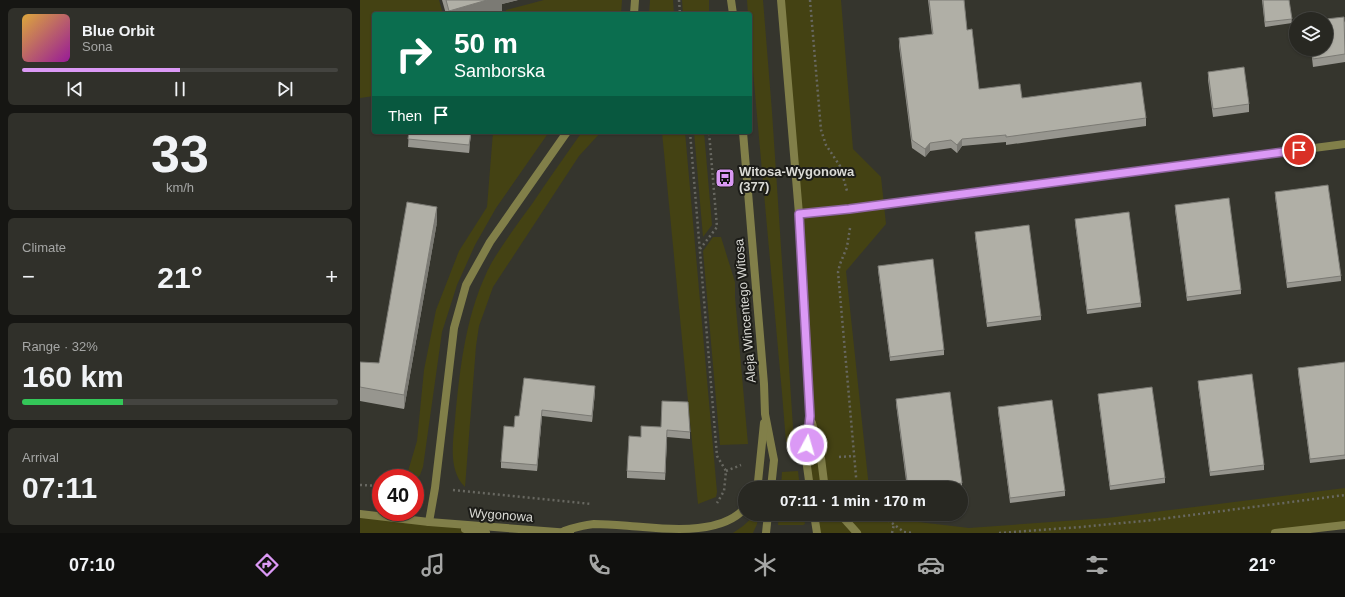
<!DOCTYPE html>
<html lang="en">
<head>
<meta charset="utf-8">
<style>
  :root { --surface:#282822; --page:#30302a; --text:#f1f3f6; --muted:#a5a6a5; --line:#444440; --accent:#db99f5 }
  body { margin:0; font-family:Arial,sans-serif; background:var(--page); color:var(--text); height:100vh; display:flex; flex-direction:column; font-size:15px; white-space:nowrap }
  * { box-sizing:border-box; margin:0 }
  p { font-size:13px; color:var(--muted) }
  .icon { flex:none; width:22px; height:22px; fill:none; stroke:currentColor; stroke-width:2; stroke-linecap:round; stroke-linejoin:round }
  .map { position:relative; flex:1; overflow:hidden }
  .drawer { display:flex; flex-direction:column; gap:8px; padding:8px; background:#161613; width:360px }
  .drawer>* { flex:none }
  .hud { position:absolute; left:12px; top:12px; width:380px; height:122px; border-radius:4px; box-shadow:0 1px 3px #0004,0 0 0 1px var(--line); background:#0b6e4f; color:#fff; overflow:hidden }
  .tools { position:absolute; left:929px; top:12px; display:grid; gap:8px }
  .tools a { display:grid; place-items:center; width:44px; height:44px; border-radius:50%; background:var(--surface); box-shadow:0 1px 3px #0004,0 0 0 1px var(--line); font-size:20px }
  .speed { position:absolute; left:12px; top:469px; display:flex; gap:8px; font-size:20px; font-weight:700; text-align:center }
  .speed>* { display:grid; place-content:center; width:52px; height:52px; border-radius:50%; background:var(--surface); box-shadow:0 1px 3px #0004,0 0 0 1px var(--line); line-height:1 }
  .speed .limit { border:6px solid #d22; background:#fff; color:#111 }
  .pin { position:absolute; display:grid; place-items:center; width:34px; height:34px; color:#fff; margin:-17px; border:2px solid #fff; border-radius:50%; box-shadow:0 1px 4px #0007 }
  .me { position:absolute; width:44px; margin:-22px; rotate:6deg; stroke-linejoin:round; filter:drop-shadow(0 0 3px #0008) }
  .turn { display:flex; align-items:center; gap:14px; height:84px; padding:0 16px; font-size:18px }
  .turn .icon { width:52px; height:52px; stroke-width:2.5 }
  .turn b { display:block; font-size:28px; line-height:34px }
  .then { display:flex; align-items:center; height:38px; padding:0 16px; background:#0003; gap:8px; font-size:15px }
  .big { font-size:30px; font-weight:700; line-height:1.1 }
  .drawer .card { flex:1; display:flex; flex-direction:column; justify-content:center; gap:6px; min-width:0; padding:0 14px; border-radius:6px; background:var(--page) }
  .drawer .dial { align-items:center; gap:0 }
  .dial b { font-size:52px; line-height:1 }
  .song { display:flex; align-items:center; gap:12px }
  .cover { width:48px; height:48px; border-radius:6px; background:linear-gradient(135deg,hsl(40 70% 55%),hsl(300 70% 35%)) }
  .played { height:4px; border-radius:2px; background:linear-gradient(90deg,var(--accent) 50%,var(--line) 50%) }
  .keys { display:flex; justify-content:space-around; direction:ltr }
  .heat { display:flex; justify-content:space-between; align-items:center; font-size:22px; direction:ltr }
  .charge { height:6px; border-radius:3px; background:linear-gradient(90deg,#34c759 32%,var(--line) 0) }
  .trip { position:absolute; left:378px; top:481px; width:230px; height:40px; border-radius:20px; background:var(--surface); box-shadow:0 1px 3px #0004,0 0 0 1px var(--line); font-weight:700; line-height:40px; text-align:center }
  .tab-bar { display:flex; height:64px; justify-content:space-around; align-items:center; background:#10100e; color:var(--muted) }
  .tab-bar .icon { width:28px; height:28px }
  .tab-bar .selected { color:var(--accent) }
  .tab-bar b { font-size:18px; color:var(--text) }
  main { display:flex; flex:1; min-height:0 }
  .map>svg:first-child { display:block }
  .green { fill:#444213 }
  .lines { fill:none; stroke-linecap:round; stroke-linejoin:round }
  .path { stroke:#686861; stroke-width:2.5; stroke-dasharray:2 3; stroke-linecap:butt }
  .minor { stroke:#817f49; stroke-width:8 }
  .tertiary { stroke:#817f49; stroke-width:8 }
  .wall { fill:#97968f }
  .shaded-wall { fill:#7b7a74 }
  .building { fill:#b0afa6; stroke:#7b7a74 }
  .route-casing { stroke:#8e639f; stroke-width:10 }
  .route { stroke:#db99f5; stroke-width:7 }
  .labels { text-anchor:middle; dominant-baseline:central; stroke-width:4; stroke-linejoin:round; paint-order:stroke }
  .poi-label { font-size:13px; font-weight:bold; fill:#dadad5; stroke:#1c1c18; text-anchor:start }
  .street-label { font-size:13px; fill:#dadad5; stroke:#1c1c18 }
</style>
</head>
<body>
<main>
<section class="drawer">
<div class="card">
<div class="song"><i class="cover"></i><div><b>Blue Orbit</b><p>Sona</p></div></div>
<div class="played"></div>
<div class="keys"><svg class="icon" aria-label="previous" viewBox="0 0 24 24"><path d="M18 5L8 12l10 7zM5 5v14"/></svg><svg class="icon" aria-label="pause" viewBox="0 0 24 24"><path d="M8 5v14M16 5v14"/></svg><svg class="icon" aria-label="next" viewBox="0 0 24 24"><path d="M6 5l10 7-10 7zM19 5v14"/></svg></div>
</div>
<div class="card dial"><b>33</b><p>km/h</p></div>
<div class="card"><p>Climate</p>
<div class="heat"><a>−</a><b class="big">21°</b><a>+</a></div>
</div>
<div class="card"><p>Range · 32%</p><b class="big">160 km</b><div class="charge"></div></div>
<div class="card"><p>Arrival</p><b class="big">07:11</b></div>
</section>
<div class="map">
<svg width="985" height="533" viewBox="0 0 985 533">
  <rect width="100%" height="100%" fill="#35352d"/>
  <g class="green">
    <polygon points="0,0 79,0 83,14 14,14 14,96 0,98"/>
    <polygon points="184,0 262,0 261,14 143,14 146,12 146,10"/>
    <polygon points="290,0 313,0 314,14 289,14"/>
    <polygon points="322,0 349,0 349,14 323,14"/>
    <polygon points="387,0 403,0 412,112 434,442 426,442 422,393 390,38 390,14 388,14"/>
    <polygon points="421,0 481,0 493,149 521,177 526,224 486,271 509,488 450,488 446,459 450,417"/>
    <polygon points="133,132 189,132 136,208 115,245 97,285 82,332 63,467 60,475 55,481 55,478 46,478 57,441 64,370 76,310 99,251 127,207"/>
    <path d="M222 132H241L219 156 133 287 119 326 116 346 105 487C88 470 93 442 95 420 100 367 106 310 132 262 144 242 158 223 172 204 188 180 205 156 222 132Z"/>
    <polygon points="302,132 325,132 357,492 356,497 338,504"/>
    <polygon points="334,132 344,132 352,225 343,237"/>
    <polygon points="353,237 361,237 375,282 375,297 388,444 360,445 343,251"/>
    <polygon points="438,471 440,488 421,488 422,472"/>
    <polygon points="985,488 985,526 924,533 457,533 454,514 541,514 550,521 609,528 747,518"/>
    <polygon points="0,514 69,522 126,533 0,533"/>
    <polygon points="396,514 399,514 397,524 393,533 373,533 383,526"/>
    <polygon points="419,514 443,514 445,524 443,525 418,525"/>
  </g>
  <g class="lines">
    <g class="path">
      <polyline points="319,0 320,14"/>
      <polyline points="450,0 461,130 466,145 480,166 487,191"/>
      <polyline points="330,132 357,456 366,471 364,491 357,503"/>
      <polyline points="490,228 487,247 480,264 478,272 497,488"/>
      <polyline points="340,249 357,227 349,132"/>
      <polyline points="479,457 494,456"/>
      <polyline points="366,471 381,465"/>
      <polyline points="0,485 21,486"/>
      <polyline points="93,490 231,504"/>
      <polyline points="520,514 544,532 553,533"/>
      <polyline points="532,533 534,524"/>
      <polyline points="639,533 721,527 793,520 985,495"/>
    </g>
    <g class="minor">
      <polyline points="274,14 275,0"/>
      <polyline points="439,214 489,209 985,144"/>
      <polyline points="69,522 75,488 94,328 106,285 130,242 207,132"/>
    </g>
    <g class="tertiary">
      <polyline points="371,0 373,14"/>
      <polyline points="421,0 439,214 445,316 450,417 446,459 450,488"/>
      <polyline points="383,132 404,384 405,414 414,460 411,488"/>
      <polyline points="452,423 461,458 464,482 467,488"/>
      <polyline points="395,488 398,482 404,423"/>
      <polyline points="0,514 69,522 210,533"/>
      <polyline points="454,514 457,533"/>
      <polyline points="480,514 497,533"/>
      <polyline points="105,529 126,533"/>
      <path d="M204 531C213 528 224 525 234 524 250 524 267 526 283 527 316 530 363 533 385 508"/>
      <polyline points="406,533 408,514"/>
      <polyline points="915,533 985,525"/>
    </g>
  </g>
  <g class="wall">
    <polygon points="82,0 158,0 142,4 142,12 134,14 86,14"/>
    <polygon points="568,0 604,0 607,30 619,89 662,98 786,118 786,126 646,145 646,142 602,146 597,153 591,148 570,151 565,157 552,148 539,46 539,38 572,34"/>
    <polygon points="902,0 929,0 932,23 905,27"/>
    <polygon points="985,21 985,62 953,67 951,49 966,49"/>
    <polygon points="848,72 889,104 889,112 853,117 848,80"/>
    <polygon points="49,132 111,132 109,153 48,147"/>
    <polygon points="915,192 981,276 981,281 927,288 915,196"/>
    <polygon points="815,205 881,290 881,294 827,301 815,210"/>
    <polygon points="715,219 781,303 781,307 727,314 715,223"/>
    <polygon points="77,222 44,409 0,401 0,362 19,363"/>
    <polygon points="615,232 681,316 681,320 627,327 615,236"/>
    <polygon points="518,266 584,350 584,355 530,361 518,270"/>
    <polygon points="985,362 985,459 950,463 938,372 938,368"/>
    <polygon points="838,381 904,465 904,470 850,476 838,385"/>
    <polygon points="235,392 232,422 182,416 177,471 141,468 141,462 154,427 159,416"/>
    <polygon points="738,394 805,478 805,483 750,490 738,398"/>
    <polygon points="536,399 602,483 602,488 547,488 536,404"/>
    <polygon points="638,407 705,491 705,496 650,503 638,411"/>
    <polygon points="281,426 330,432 330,439 307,437 305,480 267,478 267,471 281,437"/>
  </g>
  <g class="shaded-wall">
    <polygon points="127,0 158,0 142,4 142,12 134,14 89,14 89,11"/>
    <polygon points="111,132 109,153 109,145"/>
    <polygon points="602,139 602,146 597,153 597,145"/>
    <polygon points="570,143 570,151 565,157 565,149"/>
    <polygon points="77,207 77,222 44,409 44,395"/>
    <polygon points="235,386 235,392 232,422 232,416"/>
    <polygon points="182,410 182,416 177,471 177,465"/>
    <polygon points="307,430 307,437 305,480 305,473"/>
  </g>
  <g class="building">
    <polygon points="86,0 127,0 89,11"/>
    <polygon points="569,0 604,0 607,30 612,29 619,89 660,84 662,98 781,82 786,118 646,137 646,135 602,139 597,145 591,140 570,143 565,149 552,140 539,38 573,34"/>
    <polygon points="903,0 929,0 932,19 905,22"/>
    <polygon points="984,17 985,54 953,59 952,49 966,49 966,19"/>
    <polygon points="884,67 889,104 853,109 848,72"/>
    <polygon points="49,132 111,132 109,145 48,139"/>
    <polygon points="968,185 981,276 927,283 915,192"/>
    <polygon points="869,198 881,290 827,297 815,205"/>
    <polygon points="47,202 77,207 44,395 0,387 0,362 19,363"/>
    <polygon points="769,212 781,303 727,310 715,219"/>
    <polygon points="669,225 681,316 627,323 615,232"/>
    <polygon points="573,259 584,350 530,357 518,266"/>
    <polygon points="985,362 985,455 950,459 938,368"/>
    <polygon points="892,374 904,465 850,472 838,381"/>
    <polygon points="164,378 235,386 232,416 182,410 177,465 141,462 144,426 154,427 155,416 159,416"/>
    <polygon points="792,387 805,478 750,486 738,394"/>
    <polygon points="590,392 602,483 567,488 548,488 536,399"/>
    <polygon points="692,400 705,491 650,498 638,407"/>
    <polygon points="302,401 328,402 330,432 307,430 305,473 267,471 269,436 281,437 281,426 301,427"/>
  </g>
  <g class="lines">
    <g class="route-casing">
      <polyline id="route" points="447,445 450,416 439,214 489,209 939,150"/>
    </g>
    <use href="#route" class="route"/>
  </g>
  <defs>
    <g id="bus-square" transform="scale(1)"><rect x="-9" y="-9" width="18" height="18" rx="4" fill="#db99f5" stroke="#1c1c18"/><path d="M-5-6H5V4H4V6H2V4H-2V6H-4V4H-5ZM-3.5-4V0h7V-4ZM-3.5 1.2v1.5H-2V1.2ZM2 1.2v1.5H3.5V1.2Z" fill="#111"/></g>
  </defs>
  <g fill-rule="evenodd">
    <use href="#bus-square" x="365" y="178"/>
  </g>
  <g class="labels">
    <g class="poi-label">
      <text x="379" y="171">Witosa-Wygonowa<tspan x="379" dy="15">(377)</tspan></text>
    </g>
    <g class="street-label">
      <text transform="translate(385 311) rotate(-95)">Aleja Wincentego Witosa</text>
      <text transform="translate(141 515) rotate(4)">Wygonowa</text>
    </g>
  </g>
</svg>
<div class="tools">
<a><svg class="icon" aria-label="layers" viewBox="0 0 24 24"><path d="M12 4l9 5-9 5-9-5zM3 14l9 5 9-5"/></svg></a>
</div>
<div class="speed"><div class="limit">40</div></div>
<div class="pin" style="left:939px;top:150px;background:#d93025"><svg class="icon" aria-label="arrive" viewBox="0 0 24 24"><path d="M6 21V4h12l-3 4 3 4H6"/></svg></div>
<svg class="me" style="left:447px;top:445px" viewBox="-20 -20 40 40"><circle r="17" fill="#db99f5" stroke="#fff" stroke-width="3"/><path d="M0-11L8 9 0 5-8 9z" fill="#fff"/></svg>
<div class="trip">07:11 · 1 min · 170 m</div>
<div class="hud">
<div class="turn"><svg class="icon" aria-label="right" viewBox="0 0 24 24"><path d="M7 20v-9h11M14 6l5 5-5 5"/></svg><div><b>50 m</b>Samborska</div></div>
<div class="then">Then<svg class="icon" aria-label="arrive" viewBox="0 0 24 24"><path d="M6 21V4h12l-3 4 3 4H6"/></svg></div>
</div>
</div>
</main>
<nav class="tab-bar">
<b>07:10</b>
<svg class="icon selected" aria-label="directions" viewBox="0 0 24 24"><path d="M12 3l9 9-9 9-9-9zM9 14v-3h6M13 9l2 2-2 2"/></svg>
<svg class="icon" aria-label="music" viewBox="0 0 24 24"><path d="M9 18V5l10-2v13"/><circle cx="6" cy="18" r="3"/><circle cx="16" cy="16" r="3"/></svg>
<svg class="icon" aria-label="phone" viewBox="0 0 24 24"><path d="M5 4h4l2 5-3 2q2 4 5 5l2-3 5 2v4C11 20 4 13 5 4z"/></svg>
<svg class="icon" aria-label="climate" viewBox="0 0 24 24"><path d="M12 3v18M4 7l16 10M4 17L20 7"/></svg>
<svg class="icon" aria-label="car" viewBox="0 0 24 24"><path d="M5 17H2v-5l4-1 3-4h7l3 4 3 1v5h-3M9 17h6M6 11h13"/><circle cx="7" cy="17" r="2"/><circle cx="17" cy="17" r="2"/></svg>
<svg class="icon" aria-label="filters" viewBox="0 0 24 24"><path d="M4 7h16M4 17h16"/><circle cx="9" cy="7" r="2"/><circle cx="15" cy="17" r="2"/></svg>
<b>21°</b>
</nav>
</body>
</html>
